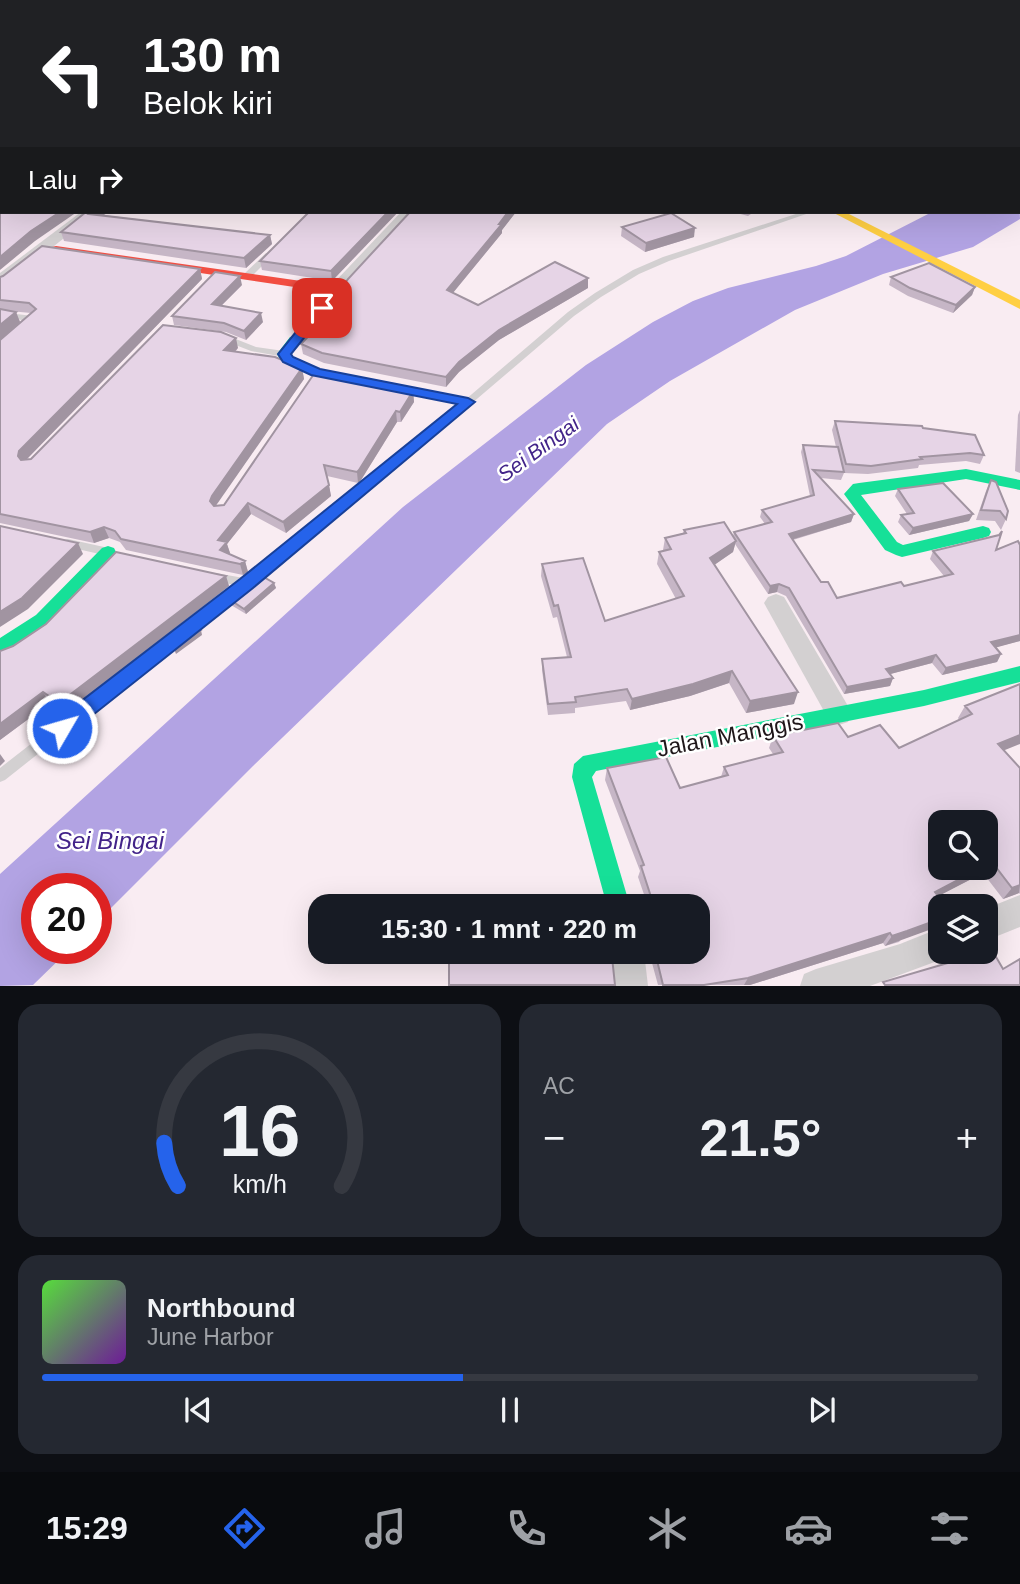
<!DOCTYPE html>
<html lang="id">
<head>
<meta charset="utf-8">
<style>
  :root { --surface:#171b24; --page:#242831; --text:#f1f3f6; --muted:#9ea1a6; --line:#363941; --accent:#2563eb }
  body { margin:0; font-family:Arial,sans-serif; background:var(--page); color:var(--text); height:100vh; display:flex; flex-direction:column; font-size:26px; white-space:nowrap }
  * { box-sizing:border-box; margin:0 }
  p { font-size:23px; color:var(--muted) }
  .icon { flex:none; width:38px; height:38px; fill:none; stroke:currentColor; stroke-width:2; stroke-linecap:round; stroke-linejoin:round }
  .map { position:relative; height:986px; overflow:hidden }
  .side { display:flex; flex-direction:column; gap:18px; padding:18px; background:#0d0f14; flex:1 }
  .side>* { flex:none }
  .top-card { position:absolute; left:0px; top:0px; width:1020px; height:214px; box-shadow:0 7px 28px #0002; background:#202124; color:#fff; overflow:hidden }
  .buttons { position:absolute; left:928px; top:810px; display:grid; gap:14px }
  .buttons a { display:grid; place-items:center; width:70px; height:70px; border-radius:14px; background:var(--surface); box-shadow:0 7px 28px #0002; font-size:35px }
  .speed { position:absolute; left:21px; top:873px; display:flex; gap:14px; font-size:35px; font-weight:700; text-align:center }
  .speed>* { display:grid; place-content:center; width:91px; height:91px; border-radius:50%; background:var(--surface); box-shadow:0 7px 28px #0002; line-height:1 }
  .speed .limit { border:10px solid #d22; background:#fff; color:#111 }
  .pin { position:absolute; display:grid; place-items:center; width:60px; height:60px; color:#fff; margin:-30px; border-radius:14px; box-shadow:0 4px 10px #0006 }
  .me { position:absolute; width:77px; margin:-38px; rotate:52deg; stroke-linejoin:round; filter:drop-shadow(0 0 5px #0008) }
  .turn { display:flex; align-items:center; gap:24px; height:147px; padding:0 28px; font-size:32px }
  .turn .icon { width:91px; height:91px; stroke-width:2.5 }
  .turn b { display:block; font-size:49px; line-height:60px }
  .then { display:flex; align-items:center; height:66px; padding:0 28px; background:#0003; gap:14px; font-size:26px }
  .big { font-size:52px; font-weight:700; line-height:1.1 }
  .side .widget { flex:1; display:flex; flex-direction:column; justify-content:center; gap:10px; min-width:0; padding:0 24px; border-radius:21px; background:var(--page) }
  .side .dial { align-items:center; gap:0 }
  .dial svg { height:182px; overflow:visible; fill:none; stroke:var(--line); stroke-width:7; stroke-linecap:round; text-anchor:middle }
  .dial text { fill:var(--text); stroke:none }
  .song { display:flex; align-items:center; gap:21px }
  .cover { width:84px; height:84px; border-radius:10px; background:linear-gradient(135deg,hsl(110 70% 55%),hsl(280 70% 35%)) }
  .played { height:7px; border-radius:4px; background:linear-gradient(90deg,var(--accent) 45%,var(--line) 45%) }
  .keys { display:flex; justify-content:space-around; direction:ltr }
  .heat { display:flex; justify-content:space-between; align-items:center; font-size:38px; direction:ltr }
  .side .tiles { flex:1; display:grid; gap:18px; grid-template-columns:1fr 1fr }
  .widget:last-child { grid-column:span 2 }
  .trip { position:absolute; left:308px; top:894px; width:402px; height:70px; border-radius:21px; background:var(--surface); box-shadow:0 7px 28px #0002; font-weight:700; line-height:70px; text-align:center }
  .tabs { display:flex; height:112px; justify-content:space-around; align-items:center; background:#090b0e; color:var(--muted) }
  .tabs .icon { width:49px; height:49px }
  .tabs .selected { color:var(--accent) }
  .tabs b { font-size:32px; color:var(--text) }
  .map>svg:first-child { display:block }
  .water { fill:#b2a3e3 }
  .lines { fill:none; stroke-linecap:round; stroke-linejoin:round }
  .lane { fill:#d3d0d1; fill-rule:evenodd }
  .street { fill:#d3d0d1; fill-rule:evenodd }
  .fast { fill:#16e098; fill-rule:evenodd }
  .slow { fill:#ffcf43; fill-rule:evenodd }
  .jam { fill:#f24e42; fill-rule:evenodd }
  .wall { fill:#c6b6c6 }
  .shaded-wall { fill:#a194a1 }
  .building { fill:#e6d4e6; stroke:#a194a1; stroke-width:2 }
  .route { fill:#2563eb; stroke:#184099; stroke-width:2 }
  .labels { text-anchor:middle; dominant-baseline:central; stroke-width:5; stroke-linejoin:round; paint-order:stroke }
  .water-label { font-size:21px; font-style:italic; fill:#422389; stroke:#fff }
  .near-street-label { font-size:23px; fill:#1f171a; stroke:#fff }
  .near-water-label { font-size:24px; font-style:italic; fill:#422389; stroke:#fff }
</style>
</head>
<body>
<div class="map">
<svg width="1020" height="986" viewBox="0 0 1020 986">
  <rect width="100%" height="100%" fill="#f9ecf2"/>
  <polygon class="water" points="1018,173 1020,219 973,247 883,274 795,310 670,381 607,424 253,766 96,923 96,889 37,889 37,948 70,949 33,985 0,986 0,874 403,507 586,365 653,322 693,301 728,288 816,266 846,256 932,212 1018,212"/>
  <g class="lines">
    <g class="lane">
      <polygon points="802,212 812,212 669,261 639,274 601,297 574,316 471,404 250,586 5,780 0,782 0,768 235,585 211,580 209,577 211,574 215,573 244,578 465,400 568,312 595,293 633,270 663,257"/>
      <polygon points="266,253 273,255 251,277 245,277 245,273"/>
      <polygon points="0,312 33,316 37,319 29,326 25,323 27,321 0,316"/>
      <polygon points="223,334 256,347 284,351 288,354 284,357 251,351 220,339 220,335"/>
      <polygon points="68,539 104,547 108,548 110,551 108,554 104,555 64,546 62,543 64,540"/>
    </g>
    <g class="street">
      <rect x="1018" y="141" width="2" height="8"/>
      <polygon points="81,212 97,212 6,284 0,286 0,273"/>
      <polygon points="401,212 416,212 342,293 330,293 328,290 330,287"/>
      <polygon points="776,594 784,597 848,706 852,714 848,722 839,725 830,722 764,603 768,597"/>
      <polygon points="1020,895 1020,927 985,941 985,909"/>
      <polygon points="940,928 940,952 953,952 940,960 870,986 800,986 804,974 816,969 900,944"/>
      <polygon points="612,952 644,952 648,986 615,986"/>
    </g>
    <g class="fast">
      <polygon points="295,336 301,340 291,354 292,357 320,369 468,398 475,402 468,406 311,375 282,363 277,354 290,337"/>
      <polygon points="966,469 1020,480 1020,490 966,479 861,495 897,542 903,545 983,526 989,528 991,532 989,536 983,538 902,557 896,555 885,550 844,494 853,484 859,483"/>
      <polygon points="108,546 114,548 116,552 114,556 48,625 0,655 0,638 36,615 102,548"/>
      <polygon points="1020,666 1020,682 924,706 596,771 592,777 630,906 607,906 572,777 574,764 583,756 924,690"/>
    </g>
    <polygon class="slow" points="832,212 845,212 1020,300 1020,309"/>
    <polygon class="jam" points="56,246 336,286 342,290 300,343 295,344 289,340 328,292 52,251 52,247"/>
  </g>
  <g class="wall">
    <polygon points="108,212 103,215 270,235 272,244 246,268 64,241 61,232"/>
    <polygon points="309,212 398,212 332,281 262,270 260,261"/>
    <polygon points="410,212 516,212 502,230 502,233 453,293 478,305 588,288 499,340 459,372 446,387 324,363 303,354 301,344 334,310 333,301"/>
    <polygon points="733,212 754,212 748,216"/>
    <polygon points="622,227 694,237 645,252 621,236"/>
    <polygon points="200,269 202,279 27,459 31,459 238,348 235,352 302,368 304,379 215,506 224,505 413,391 414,402 401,422 397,422 361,480 358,483 327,476 331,496 286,533 251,514 227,544 230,553 229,554 245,561 248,572 243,575 126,550 120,542 109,538 94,543 0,523 0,340 31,313 9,311 16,312 20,322 0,340 0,277"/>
    <polygon points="891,277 975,287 972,295 953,313 908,296 889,285"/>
    <polygon points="242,285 221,306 263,322 246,340 226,332 174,325 172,316"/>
    <polygon points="1020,410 1020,473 1015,471 1018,415"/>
    <polygon points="835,421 923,428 984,455 980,464 966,461 919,465 918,468 868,474 844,473 841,480 821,478 854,514 851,522 793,540 821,582 837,598 904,586 944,576 930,559 933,551 996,550 1019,543 1020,541 1020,641 996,647 1001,654 997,662 942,675 932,663 890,674 893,678 890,686 844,694 786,596 777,592 768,594 735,544 733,552 714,565 794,704 746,713 729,683 690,696 630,710 626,701 575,708 575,713 548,715 542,670 542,659 567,657 557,617 553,618 541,576 542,564 605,621 676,599 657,564 659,552 664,551 663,550 665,538 683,533 684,530 733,536 734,532 765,524 760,517 762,510 810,496 801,452 803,445 836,447 832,430"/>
    <polygon points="991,480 1006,519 1001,530 995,521 976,520 986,491"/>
    <polygon points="898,489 973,514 969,521 909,535 898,522 901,515 907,514 895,496"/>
    <polygon points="226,576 229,586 65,714 50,703 0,740 0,651"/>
    <polygon points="274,583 276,588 246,614 231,605 229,599"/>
    <polygon points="965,706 1003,750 1020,768 1020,894 1019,893 1003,899 983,873 938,896 899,942 885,946 883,943 750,985 658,985 649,952 698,952 698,906 648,906 638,877 640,871 605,780 607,768 680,788 721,777 724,767 773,754 769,748 773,736 848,737 899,748 959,720 958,718"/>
  </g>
  <g class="shaded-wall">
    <polygon points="60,212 77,212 35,241 0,270 0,257 31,231"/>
    <polygon points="92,212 108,212 93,223 89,214"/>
    <polygon points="388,212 398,212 332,281 331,271"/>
    <polygon points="508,212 516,212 502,230 502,233 447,300 447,290"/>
    <polygon points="695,228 694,237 645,252 646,243"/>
    <polygon points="270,235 272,244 246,268 244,258"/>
    <polygon points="200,269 202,279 24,462 18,456 19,451"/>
    <polygon points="240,276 242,285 214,313 212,304"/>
    <polygon points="588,278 588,288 499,340 459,372 446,387 446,377 459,362 499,330"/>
    <polygon points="975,287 972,295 953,313 956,305"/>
    <polygon points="16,312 20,322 0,340 0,325"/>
    <polygon points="261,313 263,322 246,340 244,331"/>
    <polygon points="236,338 238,348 227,360 224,350"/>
    <polygon points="302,368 304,379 215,507 210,501 212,496"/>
    <polygon points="413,391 414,402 401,422 400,412"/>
    <polygon points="396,411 397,422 361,480 358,483 357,472"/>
    <polygon points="329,485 331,496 286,533 283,522"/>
    <polygon points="248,503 251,514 227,544 230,553 223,561 218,540"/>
    <polygon points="854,514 851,522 787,541 789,534"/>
    <polygon points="973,514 969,521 909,535 913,528"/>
    <polygon points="104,527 109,538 94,543 90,532"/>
    <polygon points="736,541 733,552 707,570 710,558"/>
    <polygon points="78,543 83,554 28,609 0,627 0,612"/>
    <polygon points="245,561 248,572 243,575 240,564"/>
    <polygon points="226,576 229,586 65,714 59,703"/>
    <polygon points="274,583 276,588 246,614 244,609"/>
    <polygon points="779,584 777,592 768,594 770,586"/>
    <polygon points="201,630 202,635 176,654 174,649"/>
    <polygon points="1020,635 1020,641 987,650 991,642"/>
    <polygon points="1001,654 997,662 942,675 946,668"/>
    <polygon points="936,655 932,663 883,676 886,669"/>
    <polygon points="732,671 729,683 690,696 630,710 632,699"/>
    <polygon points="893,678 890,686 844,694 847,687"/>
    <polygon points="43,692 50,703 0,740 0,724"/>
    <polygon points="798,692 794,704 746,713 750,701"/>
    <polygon points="1020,735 1020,744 990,756 998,744"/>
    <polygon points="0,754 5,761 0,766"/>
    <polygon points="992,862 983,873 927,902 935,892 981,868 985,868 985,866"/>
    <polygon points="1020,885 1019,893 1003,899 1012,888"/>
    <polygon points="940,919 940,926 885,946 892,936"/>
    <polygon points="890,933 883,943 750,985 744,985 748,978"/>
  </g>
  <g class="building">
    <polygon points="0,0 839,0 843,2 2,2 2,29 0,28"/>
    <polygon points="897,0 975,0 977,2 895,2"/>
    <polygon points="1018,15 1020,15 1020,30 1019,30 1019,39 1020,39 1020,55 1019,55 1019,66 1020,66 1020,132 1018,133"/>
    <polygon points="2,30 2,212 60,212 31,231 0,257 0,148 1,147 0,141 0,93 2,86 0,85 0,36"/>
    <polygon points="86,212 92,212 89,214 270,235 244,258 61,232"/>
    <polygon points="309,212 388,212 331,271 260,261"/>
    <polygon points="410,212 508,212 499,224 502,224 447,290 478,305 555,262 588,278 499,330 459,362 446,377 322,353 301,344 341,302 333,301 348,279"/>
    <polygon points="671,213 695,228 646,243 622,227"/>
    <polygon points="42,246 200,269 19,451 18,456 21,460 31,459 163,325 221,332 236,338 224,350 275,357 302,368 212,496 210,501 214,506 224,505 316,371 413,391 400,412 396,411 359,470 357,472 324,465 329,485 283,522 248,503 218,540 227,542 220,550 245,561 240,564 121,539 115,531 104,527 90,532 0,514 0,340 36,309 29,303 0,300 0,277 3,276"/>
    <polygon points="929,263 975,287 956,305 910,288 891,277"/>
    <polygon points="215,272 240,276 212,304 261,313 244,331 224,323 172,316"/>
    <polygon points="0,309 16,312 0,325"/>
    <polygon points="835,421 922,426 923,428 975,435 984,455 970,453 920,457 922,459 871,466 846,464"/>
    <polygon points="803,445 838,447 844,472 813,470 854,514 789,534 821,582 828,582 837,598 901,582 904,586 953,574 933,551 999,535 1002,531 996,550 1018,541 1020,545 1020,635 991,642 1001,654 946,668 936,655 886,669 893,678 847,687 789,588 779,584 770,586 734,532 772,522 762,510 814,495"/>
    <polygon points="991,480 996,482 1008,511 1006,519 1000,511 981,510"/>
    <polygon points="943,483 973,514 913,528 901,515 914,513 898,489"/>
    <polygon points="724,522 736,541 710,558 798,692 750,701 732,671 693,684 632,699 627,689 575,697 576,702 548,704 542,659 571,657 558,605 554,606 542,564 583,558 605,621 684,596 659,552 671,549 665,538 686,533 684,530"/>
    <polygon points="0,526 78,543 22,598 0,612"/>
    <polygon points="116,552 226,576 59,703 43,692 0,724 0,651 13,646 46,624"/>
    <polygon points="260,575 274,583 244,609 229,599"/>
    <polygon points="196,626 201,630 174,649 170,646"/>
    <polygon points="1020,684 1020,735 998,744 1020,768 1020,885 1012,888 992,862 985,866 985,822 940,822 940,868 981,868 935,892 946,906 940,906 940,919 907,931 892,936 890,933 748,978 704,985 663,985 655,952 698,952 698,906 654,906 641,866 644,865 607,768 666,757 680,788 728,775 724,767 783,752 773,736 838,723 848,737 880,725 899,748 972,714 965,706"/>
    <polygon points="992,950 1003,969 1020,959 1020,985 885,985 883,982"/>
    <polygon points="449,952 544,952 544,958 612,957 615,985 449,985"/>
  </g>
  <polygon class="route" points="322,305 328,308 291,354 293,357 320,369 468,398 475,402 253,588 69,734 62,737 54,734 51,728 54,722 240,579 457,404 311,375 283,362 278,354 317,306"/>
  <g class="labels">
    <g class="water-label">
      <text transform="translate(538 449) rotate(-36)">Sei Bingai</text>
    </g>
    <g class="near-street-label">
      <text transform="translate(730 735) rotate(-11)">Jalan Manggis</text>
    </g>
    <g class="near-water-label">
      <text x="110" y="840">Sei Bingai</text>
    </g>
  </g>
</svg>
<div class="buttons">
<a><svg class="icon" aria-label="search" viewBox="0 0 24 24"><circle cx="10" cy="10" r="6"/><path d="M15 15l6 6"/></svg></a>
<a><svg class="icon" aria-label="layers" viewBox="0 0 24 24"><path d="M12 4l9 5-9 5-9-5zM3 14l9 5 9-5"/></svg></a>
</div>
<div class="speed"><div class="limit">20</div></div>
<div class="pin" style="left:322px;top:308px;background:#d93025"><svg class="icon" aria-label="arrive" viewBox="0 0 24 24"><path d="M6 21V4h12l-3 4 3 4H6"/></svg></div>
<svg class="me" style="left:62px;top:728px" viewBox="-20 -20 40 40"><circle r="17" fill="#2563eb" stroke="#fff" stroke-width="3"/><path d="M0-11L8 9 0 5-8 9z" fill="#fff"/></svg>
<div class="trip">15:30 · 1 mnt · 220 m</div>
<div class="top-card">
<div class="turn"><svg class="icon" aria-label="left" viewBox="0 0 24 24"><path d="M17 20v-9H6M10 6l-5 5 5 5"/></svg><div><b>130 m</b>Belok kiri</div></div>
<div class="then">Lalu<svg class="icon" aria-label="right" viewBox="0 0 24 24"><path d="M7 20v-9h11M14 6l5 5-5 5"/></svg></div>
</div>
</div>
<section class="side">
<div class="tiles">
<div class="widget dial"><svg viewBox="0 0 100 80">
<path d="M14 69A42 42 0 1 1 86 69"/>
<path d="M14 69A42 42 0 0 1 8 50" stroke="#2563eb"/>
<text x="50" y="56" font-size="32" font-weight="700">16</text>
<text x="50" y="72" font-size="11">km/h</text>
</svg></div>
<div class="widget"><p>AC</p>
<div class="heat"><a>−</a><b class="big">21.5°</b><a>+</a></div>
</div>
<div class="widget">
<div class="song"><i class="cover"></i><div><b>Northbound</b><p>June Harbor</p></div></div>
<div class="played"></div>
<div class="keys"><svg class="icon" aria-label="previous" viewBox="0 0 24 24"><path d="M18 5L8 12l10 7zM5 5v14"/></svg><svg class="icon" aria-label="pause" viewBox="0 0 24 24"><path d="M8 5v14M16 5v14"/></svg><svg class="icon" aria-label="next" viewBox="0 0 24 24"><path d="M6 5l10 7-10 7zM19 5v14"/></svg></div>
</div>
</div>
</section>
<nav class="tabs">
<b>15:29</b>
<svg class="icon selected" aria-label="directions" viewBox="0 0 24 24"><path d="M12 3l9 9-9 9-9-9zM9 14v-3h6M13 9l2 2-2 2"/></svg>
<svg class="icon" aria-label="music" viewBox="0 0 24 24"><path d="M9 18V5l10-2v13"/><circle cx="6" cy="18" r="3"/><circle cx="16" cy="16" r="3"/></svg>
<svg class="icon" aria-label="phone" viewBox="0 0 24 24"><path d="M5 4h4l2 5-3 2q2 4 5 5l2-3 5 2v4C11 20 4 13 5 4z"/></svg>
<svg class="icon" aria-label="climate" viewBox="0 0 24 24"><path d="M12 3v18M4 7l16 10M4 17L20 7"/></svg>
<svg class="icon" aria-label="car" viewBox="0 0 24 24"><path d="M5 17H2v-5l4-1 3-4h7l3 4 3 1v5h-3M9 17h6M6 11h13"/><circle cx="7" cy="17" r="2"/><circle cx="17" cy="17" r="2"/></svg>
<svg class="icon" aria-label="filters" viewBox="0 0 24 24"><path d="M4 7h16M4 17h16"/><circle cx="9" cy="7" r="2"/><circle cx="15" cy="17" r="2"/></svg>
</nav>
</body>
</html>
